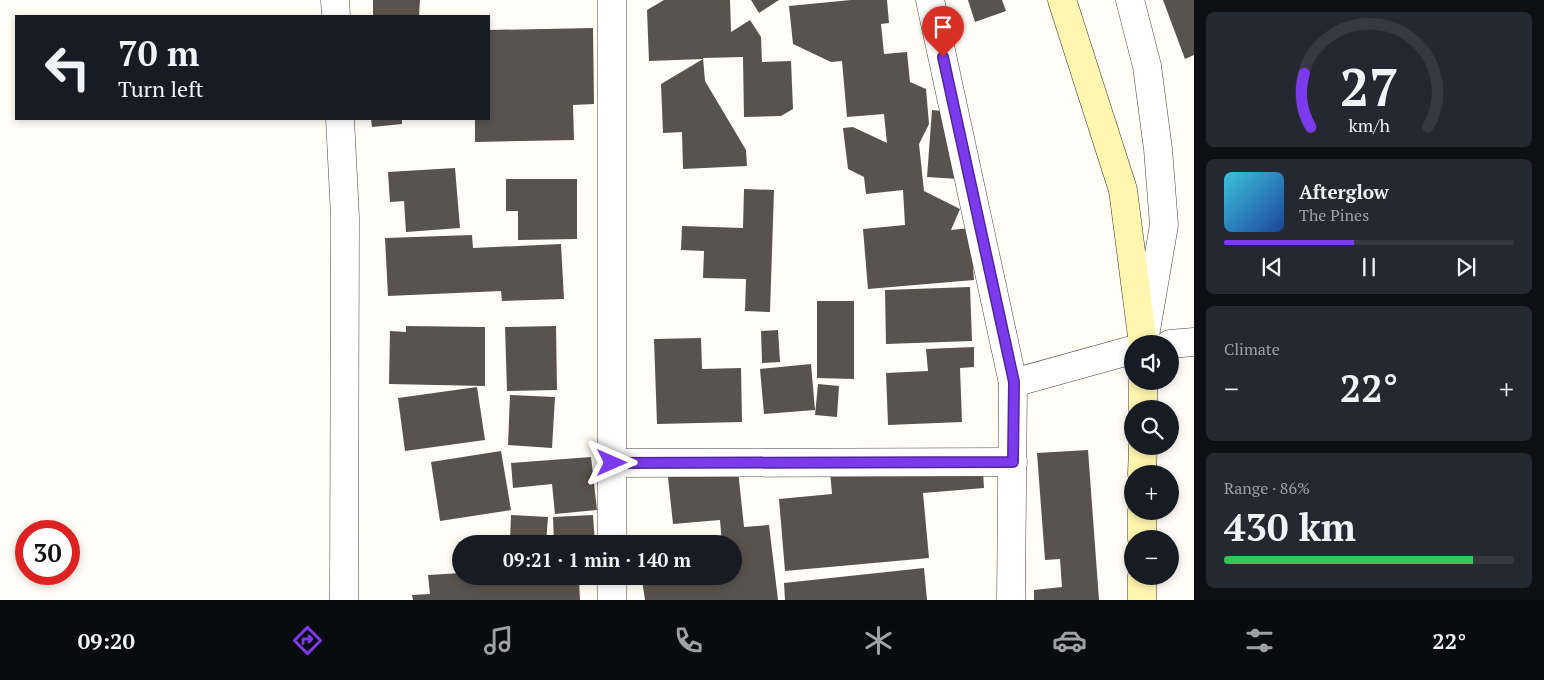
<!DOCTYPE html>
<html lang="en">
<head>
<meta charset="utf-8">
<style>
  :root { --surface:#171b24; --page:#242831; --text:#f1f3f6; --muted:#9ea1a6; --line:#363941; --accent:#7c3aed }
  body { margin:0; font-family:"PT Serif",serif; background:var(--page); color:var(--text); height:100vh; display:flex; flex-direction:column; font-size:19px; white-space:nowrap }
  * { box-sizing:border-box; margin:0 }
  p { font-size:16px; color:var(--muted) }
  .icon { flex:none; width:28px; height:28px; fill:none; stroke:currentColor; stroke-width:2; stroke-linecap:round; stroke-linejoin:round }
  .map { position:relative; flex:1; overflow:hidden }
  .sheet { display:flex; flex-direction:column; gap:12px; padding:12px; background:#0d0f14; width:350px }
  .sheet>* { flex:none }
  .top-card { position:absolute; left:15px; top:15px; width:475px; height:105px; border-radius:0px; box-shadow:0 2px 8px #0003; background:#171b24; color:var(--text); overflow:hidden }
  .buttons { position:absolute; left:1124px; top:335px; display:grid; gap:10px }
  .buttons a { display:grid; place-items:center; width:55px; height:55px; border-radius:50%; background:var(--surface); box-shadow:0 2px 8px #0003; font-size:25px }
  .speed { position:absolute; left:15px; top:520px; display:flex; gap:10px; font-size:25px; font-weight:700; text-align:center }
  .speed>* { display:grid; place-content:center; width:65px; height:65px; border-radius:50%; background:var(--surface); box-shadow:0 2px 8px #0003; line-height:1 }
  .speed .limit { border:8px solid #d22; background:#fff; color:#111 }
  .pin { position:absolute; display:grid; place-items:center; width:42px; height:42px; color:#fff; margin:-51px -21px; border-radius:50% 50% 50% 0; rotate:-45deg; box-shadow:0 0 5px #0007 }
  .pin .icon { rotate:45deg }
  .me { position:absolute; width:55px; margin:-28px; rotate:90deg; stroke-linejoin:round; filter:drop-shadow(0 0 4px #0008) }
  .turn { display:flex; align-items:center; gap:18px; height:105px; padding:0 20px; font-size:22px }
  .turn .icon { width:65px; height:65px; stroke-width:2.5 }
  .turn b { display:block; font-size:35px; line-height:42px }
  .big { font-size:38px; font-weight:700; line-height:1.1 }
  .sheet .tile { flex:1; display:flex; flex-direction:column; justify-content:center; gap:8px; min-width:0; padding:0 18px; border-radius:8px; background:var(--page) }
  .sheet .dial { align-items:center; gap:0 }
  .dial svg { height:130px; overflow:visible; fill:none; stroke:var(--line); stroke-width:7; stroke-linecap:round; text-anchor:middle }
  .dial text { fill:var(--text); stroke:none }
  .song { display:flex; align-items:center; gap:15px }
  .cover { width:60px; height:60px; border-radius:8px; background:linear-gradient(135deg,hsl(190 70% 55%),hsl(220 70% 35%)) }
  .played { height:5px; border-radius:2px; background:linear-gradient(90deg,var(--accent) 45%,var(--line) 45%) }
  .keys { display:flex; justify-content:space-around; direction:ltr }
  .heat { display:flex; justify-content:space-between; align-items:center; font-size:28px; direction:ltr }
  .charge { height:8px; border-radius:4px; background:linear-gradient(90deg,#34c759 86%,var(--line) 0) }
  .trip { position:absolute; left:452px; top:535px; width:290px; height:50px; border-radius:25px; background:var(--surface); box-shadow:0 2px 8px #0003; font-weight:700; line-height:50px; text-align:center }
  .tab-bar { display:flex; height:80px; justify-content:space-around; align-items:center; background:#090b0e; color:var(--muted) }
  .tab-bar .icon { width:35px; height:35px }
  .tab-bar .selected { color:var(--accent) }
  .tab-bar b { font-size:22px; color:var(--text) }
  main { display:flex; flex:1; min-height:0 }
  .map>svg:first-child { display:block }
  .building { fill:#5a524d }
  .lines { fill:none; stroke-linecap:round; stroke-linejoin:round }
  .street-casing { stroke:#444; stroke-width:29 }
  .secondary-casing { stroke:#333; stroke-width:29 }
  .street { stroke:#fff; stroke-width:28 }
  .secondary { stroke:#fff6b0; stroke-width:28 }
  .route-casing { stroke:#51269a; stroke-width:12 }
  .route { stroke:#7c3aed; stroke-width:9 }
</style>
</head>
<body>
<main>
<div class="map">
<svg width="1194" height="600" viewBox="0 0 1194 600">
  <rect width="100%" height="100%" fill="#fffdf5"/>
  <g class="building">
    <polygon points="373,0 420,0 419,16 373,16"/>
    <polygon points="664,0 730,0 731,32 750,20 761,37 762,62 791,61 793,109 781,116 744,117 743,57 703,58 705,81 746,150 747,166 683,169 682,132 663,133 661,84 703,59 649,61 647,10"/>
    <polygon points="751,0 779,0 759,13"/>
    <polygon points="851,0 887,0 889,23 881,24 884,54 907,52 910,82 926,89 929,124 919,144 924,191 960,209 951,230 970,228 974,280 868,289 863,229 905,225 903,190 866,194 864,177 848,169 843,128 853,127 887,143 884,114 847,117 842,61 831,62 793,44 789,6"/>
    <polygon points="968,0 1002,0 1006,11 975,22"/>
    <polygon points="1163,0 1194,0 1194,55 1185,59"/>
    <polygon points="593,28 594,104 573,105 574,140 475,142 475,119 489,119 489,30"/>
    <polygon points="932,110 963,113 958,179 927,177"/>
    <polygon points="371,119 402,119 402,124 372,127"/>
    <polygon points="455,168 460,228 406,232 404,201 390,202 388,172"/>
    <polygon points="506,179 577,179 577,239 518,240 518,211 506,211"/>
    <polygon points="744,189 774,190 770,312 745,311 746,279 703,278 704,251 681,250 682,226 743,228"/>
    <polygon points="472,235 473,248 561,244 564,299 502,301 501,291 388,296 385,238"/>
    <polygon points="970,287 972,341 886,344 885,290"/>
    <polygon points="817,301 854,301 854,379 817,378"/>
    <polygon points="406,326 485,327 485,386 389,384 390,331 406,332"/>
    <polygon points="556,326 557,390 507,391 505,327"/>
    <polygon points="778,330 780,362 762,363 761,331"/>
    <polygon points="701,338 702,369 741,368 742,422 657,424 654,339"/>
    <polygon points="974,347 974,367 960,368 962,422 888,425 886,373 928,371 926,349"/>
    <polygon points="811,364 815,410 764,414 760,369"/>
    <polygon points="818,384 839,386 837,417 815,415"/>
    <polygon points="477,387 485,440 405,451 398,398"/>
    <polygon points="510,395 555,397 552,448 508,445"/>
    <polygon points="1088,450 1099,600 1034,600 1034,590 1062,587 1060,559 1045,560 1037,453"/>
    <polygon points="501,451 511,510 440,521 431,462"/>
    <polygon points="591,457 597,510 555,514 552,484 513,488 511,463"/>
    <polygon points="982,457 984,488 923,493 929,558 785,571 779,499 832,494 830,471"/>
    <polygon points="737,461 744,527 769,525 778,600 645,600 642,580 681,576 734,576 734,544 722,544 720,520 673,524 667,468"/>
    <polygon points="511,515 548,517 546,543 510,541"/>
    <polygon points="593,515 595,544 554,544 553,517"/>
    <polygon points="924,568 927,600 785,600 784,583"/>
    <polygon points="461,573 461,576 574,576 574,580 579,580 580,600 413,600 412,595 430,594 428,575"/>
  </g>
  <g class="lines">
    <g class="street-casing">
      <g id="street">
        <polyline points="335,0 336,16"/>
        <polyline points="930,0 1013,383 1011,600"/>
        <polyline points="1130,0 1147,66 1158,149 1164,225 1145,336"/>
        <polyline points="340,119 345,217 344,600"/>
        <polyline points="1170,344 1194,342"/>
        <polyline points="1013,383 1132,350"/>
        <polyline points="612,463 1013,462"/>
        <polyline points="612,544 612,0"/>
        <polyline points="612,600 612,576"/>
      </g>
    </g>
    <g class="secondary-casing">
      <g id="secondary">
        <polyline points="1062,0 1123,190 1143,344"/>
        <polyline points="1143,409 1143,381"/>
        <polyline points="1142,474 1143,446"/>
        <polyline points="1142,539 1142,511"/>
        <polyline points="1142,600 1142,576"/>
      </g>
    </g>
    <use href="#street" class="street"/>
    <use href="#secondary" class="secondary"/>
  </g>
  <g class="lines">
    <g class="route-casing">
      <polyline id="route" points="612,463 1013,462 1014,382 943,57"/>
    </g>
    <use href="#route" class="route"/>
  </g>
</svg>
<div class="buttons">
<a><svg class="icon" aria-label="sound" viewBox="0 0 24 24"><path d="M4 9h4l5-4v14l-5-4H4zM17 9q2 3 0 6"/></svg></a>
<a><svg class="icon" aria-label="search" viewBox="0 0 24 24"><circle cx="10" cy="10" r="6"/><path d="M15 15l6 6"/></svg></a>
<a>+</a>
<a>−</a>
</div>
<div class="speed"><div class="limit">30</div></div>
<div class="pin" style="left:943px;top:57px;background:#d93025"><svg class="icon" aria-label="arrive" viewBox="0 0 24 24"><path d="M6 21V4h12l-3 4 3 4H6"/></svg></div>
<svg class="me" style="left:612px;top:463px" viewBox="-20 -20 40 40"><path d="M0-17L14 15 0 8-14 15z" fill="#7c3aed" stroke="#fff" stroke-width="4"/></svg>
<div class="trip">09:21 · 1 min · 140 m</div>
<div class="top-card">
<div class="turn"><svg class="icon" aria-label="left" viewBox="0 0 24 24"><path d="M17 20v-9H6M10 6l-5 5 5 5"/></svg><div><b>70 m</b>Turn left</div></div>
</div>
</div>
<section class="sheet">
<div class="tile dial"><svg viewBox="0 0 100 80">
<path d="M14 69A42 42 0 1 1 86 69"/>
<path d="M14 69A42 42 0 0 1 10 36" stroke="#7c3aed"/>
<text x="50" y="56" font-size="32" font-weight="700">27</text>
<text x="50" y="72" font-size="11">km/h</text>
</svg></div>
<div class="tile">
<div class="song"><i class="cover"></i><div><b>Afterglow</b><p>The Pines</p></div></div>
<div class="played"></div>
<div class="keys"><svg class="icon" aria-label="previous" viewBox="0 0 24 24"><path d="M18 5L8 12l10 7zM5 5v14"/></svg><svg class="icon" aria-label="pause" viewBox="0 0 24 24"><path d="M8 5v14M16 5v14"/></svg><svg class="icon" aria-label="next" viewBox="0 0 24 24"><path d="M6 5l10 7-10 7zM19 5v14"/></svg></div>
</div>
<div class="tile"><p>Climate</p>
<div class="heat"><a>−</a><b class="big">22°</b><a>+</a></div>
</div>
<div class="tile"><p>Range · 86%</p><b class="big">430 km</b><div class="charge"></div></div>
</section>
</main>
<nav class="tab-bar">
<b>09:20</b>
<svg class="icon selected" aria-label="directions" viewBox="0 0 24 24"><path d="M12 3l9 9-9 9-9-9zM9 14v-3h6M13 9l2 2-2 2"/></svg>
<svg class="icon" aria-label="music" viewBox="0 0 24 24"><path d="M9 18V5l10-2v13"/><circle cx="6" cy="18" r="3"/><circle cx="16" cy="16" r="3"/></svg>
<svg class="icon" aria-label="phone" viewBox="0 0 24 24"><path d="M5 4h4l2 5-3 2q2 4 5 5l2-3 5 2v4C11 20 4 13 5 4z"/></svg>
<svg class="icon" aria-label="climate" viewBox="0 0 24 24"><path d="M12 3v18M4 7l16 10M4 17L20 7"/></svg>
<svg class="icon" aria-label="car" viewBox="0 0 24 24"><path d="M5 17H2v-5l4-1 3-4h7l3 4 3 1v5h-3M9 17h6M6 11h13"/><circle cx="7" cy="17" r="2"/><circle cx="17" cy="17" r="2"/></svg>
<svg class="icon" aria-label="filters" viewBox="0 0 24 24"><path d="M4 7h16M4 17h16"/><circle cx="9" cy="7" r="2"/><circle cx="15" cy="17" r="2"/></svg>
<b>22°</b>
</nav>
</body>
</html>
